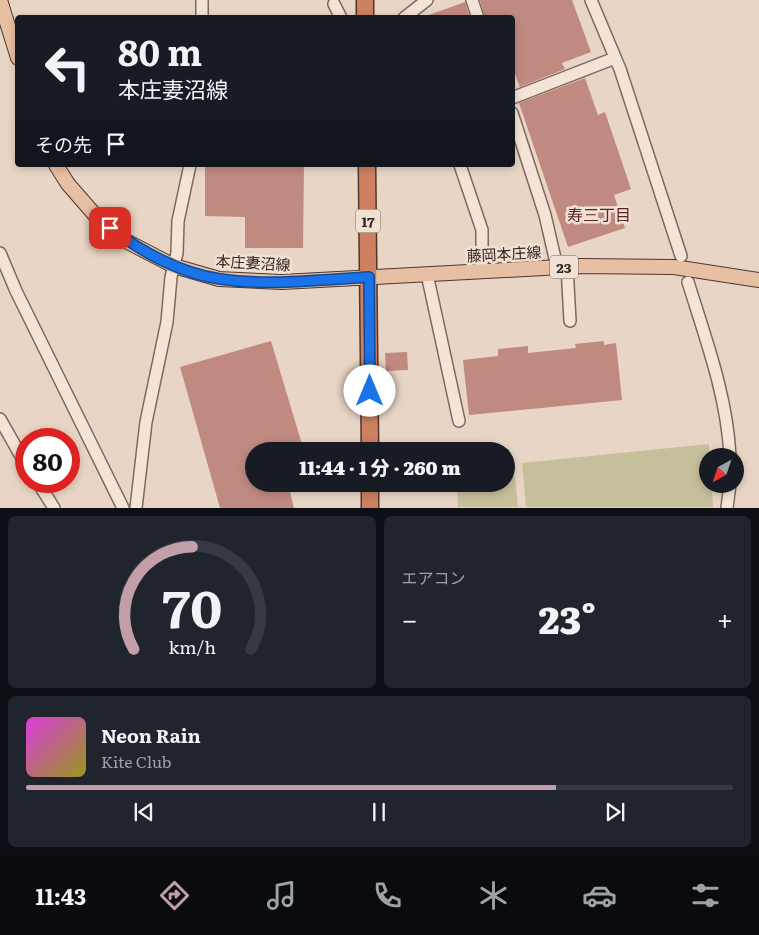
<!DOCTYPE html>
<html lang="ja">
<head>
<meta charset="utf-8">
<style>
  :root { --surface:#171b24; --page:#20242c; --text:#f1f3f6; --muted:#9ea1a6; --line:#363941; --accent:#c29ea9 }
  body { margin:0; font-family:Literata,"Noto Sans JP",serif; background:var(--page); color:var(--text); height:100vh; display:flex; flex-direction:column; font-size:19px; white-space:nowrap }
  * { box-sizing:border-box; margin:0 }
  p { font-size:16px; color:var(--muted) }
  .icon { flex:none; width:28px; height:28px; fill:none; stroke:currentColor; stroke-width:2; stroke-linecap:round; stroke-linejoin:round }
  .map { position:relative; height:508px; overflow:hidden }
  .drawer { display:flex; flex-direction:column; gap:8px; padding:8px; background:#0d0f14; flex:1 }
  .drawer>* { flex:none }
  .hud { position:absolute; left:15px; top:15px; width:500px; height:152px; border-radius:5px; box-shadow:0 2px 8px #0003; background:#171b24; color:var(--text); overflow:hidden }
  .needle { width:32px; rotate:220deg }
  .controls { position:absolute; left:699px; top:448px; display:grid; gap:10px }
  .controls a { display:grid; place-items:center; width:45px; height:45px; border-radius:50%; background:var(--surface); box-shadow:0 2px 8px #0003; font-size:25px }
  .speed { position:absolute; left:15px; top:428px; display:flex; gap:10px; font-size:25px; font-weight:700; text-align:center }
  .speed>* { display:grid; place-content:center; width:65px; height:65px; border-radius:50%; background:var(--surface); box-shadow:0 2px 8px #0003; line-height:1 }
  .speed .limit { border:8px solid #d22; background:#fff; color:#111 }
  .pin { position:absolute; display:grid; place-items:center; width:42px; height:42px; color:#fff; margin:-21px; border-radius:10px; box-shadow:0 2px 8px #0006 }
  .me { position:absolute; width:55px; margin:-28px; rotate:0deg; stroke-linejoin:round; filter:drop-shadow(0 0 4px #0008) }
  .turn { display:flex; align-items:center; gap:18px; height:105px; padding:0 20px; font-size:22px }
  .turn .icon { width:65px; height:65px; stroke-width:2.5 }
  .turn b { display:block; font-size:35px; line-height:42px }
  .then { display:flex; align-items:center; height:48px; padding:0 20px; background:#0003; gap:10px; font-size:19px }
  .big { font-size:38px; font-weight:800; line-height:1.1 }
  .drawer .widget { flex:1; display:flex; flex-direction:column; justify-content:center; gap:8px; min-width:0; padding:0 18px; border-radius:8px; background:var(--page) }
  .drawer .dial { align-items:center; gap:0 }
  .dial svg { height:130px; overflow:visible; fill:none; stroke:var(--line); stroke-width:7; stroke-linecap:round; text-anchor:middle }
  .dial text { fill:var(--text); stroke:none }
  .song { display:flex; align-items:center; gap:15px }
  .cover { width:60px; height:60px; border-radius:8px; background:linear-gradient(135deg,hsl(300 70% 55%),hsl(60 70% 35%)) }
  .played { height:5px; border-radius:2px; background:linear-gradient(90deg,var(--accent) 75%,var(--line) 75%) }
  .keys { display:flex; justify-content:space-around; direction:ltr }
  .heat { display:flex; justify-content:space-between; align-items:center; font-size:28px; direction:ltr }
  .drawer .tiles { flex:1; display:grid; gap:8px; grid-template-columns:1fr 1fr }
  .widget:last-child { grid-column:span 2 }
  .trip { position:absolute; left:245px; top:442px; width:270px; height:50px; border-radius:25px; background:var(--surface); box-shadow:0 2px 8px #0003; font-weight:800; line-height:50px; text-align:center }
  .tabs { display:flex; height:80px; justify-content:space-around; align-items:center; background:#090b0e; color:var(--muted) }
  .tabs .icon { width:35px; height:35px }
  .tabs .selected { color:var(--accent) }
  .tabs b { font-size:22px; color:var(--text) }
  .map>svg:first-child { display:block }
  .green { fill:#c5bf9b }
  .building { fill:#c18a80 }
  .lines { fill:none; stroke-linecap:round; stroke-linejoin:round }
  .minor-casing { stroke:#81675d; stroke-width:14 }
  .major-casing { stroke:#4f3731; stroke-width:16 }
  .highway-casing { stroke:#4f3731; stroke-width:19 }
  .minor { stroke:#f4e4d7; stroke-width:11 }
  .major { stroke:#e7bfa2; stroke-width:14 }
  .highway { stroke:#cd8160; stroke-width:16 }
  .route-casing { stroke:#114b97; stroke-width:12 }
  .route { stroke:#1a73e8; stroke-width:9 }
  .labels { text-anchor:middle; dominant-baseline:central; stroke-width:5; stroke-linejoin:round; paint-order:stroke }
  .shield { fill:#f1e1d4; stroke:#6c5d55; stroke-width:1 }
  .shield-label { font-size:14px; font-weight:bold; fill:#33241f }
  .street-label { font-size:15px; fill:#33241f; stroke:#f1e1d4 }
  .neighbourhood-label { font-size:16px; fill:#5a2427; stroke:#f1e1d4 }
</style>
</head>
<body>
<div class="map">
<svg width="759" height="508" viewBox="0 0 759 508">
  <rect width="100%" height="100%" fill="#e8d5c5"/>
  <g class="green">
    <polygon points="709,444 708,484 712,484 713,507 526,507 522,463"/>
    <polygon points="515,477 518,507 458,507 457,484 506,484 506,478"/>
  </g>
  <g class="building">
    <polygon points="480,0 572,0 591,52 562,63 565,69 520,87 512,66 512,18 485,18"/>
    <polygon points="465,2 470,18 426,18 426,16"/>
    <polygon points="585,78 598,115 605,112 631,189 614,195 625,228 568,247 519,103"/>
    <polygon points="205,165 304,165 303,248 245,248 245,217 205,216"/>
    <polygon points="271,341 304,451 254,451 254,484 288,484 294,508 220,508 180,367"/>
    <polygon points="604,341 604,345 616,343 622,400 469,415 463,360 498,356 498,349 528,346 528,353 576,348 575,344"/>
    <polygon points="407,352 408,370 386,371 385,353"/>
  </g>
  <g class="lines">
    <g class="minor-casing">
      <g id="minor">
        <polyline points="472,0 478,18"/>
        <polyline points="591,0 620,69 681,256"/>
        <polyline points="334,4 341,18"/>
        <polyline points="202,18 202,0"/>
        <polyline points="404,18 427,0"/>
        <polyline points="512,98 615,58"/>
        <polyline points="512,113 545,215 557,267"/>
        <polyline points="460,165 482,230 482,271"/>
        <polyline points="0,253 16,291 123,508"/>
        <polyline points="567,266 570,321"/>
        <polyline points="427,274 459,421"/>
        <path d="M688 282C706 340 727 396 730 456"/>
        <polyline points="0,419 26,465"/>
        <polyline points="37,481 54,508"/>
        <polyline points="136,508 146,422 167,322 171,277 177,253 178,221 190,165"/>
        <polyline points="727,508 730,484"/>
      </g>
    </g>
    <g class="major-casing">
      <g id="major">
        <polyline points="0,0 18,58"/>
        <polyline points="56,165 68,184 95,215 126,241 174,266 219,279 282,282 580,266 674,267 759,280"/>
      </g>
    </g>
    <g class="highway-casing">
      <g id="highway">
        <polyline points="365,0 365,18"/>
        <polyline points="367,165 370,451"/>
        <polyline points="370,484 370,508"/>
      </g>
    </g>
    <use href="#minor" class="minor"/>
    <use href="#major" class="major"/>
    <use href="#highway" class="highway"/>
  </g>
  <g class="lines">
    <g class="route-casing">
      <path id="route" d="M110 228C142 252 179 273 220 279 268 286 320 280 369 277L370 391"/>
    </g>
    <use href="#route" class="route"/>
  </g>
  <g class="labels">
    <g class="shield">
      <rect x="355.5" y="209.5" width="25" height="23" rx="4"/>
      <rect x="550" y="255.5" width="28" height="23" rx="4"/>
    </g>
    <g class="shield-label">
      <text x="368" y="221">17</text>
      <text x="564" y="267">23</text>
    </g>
    <g class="street-label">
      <text transform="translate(504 253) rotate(-3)">藤岡本庄線</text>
      <text transform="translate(253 262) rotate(3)">本庄妻沼線</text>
    </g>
    <g class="neighbourhood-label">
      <text x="599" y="214">寿三丁目</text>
    </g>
  </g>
</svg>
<div class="controls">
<a><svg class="needle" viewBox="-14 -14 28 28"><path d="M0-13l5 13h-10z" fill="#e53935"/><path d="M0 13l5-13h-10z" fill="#9ea1a6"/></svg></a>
</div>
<div class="speed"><div class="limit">80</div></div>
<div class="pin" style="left:110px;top:228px;background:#d93025"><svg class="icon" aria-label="arrive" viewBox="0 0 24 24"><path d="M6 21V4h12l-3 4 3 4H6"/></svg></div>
<svg class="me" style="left:370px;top:391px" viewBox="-20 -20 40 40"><circle r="19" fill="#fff"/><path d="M0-13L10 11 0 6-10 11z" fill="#1a73e8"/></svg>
<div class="trip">11:44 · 1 分 · 260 m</div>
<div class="hud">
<div class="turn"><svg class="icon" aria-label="left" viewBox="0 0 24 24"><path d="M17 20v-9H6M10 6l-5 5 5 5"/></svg><div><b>80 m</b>本庄妻沼線</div></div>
<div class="then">その先<svg class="icon" aria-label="arrive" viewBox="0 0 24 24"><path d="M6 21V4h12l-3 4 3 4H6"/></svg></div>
</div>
</div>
<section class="drawer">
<div class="tiles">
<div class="widget dial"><svg viewBox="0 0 100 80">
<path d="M14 69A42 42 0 1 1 86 69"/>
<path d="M14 69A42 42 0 0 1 50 6" stroke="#c29ea9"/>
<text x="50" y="56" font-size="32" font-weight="700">70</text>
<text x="50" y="72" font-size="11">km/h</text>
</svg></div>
<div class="widget"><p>エアコン</p>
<div class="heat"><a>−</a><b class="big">23°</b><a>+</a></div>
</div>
<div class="widget">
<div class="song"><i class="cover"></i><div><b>Neon Rain</b><p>Kite Club</p></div></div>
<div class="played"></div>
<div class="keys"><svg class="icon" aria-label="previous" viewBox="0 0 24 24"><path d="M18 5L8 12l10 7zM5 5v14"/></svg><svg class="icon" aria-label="pause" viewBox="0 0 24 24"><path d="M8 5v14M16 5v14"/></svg><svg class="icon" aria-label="next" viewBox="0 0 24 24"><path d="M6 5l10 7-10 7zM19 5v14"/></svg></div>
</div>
</div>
</section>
<nav class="tabs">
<b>11:43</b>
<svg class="icon selected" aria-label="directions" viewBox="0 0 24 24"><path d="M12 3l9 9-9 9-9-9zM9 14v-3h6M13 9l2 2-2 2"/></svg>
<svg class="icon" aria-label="music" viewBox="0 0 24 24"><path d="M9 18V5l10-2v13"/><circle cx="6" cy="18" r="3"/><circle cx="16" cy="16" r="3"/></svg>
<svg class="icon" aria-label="phone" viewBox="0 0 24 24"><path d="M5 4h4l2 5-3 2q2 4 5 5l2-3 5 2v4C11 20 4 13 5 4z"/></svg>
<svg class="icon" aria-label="climate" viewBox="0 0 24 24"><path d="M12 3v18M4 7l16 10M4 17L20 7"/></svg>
<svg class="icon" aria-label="car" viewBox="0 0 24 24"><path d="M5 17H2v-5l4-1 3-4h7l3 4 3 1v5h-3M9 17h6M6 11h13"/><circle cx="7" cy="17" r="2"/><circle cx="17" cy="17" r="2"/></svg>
<svg class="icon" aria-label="filters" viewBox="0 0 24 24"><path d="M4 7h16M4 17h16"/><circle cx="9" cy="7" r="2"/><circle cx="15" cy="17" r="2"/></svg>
</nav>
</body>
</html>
